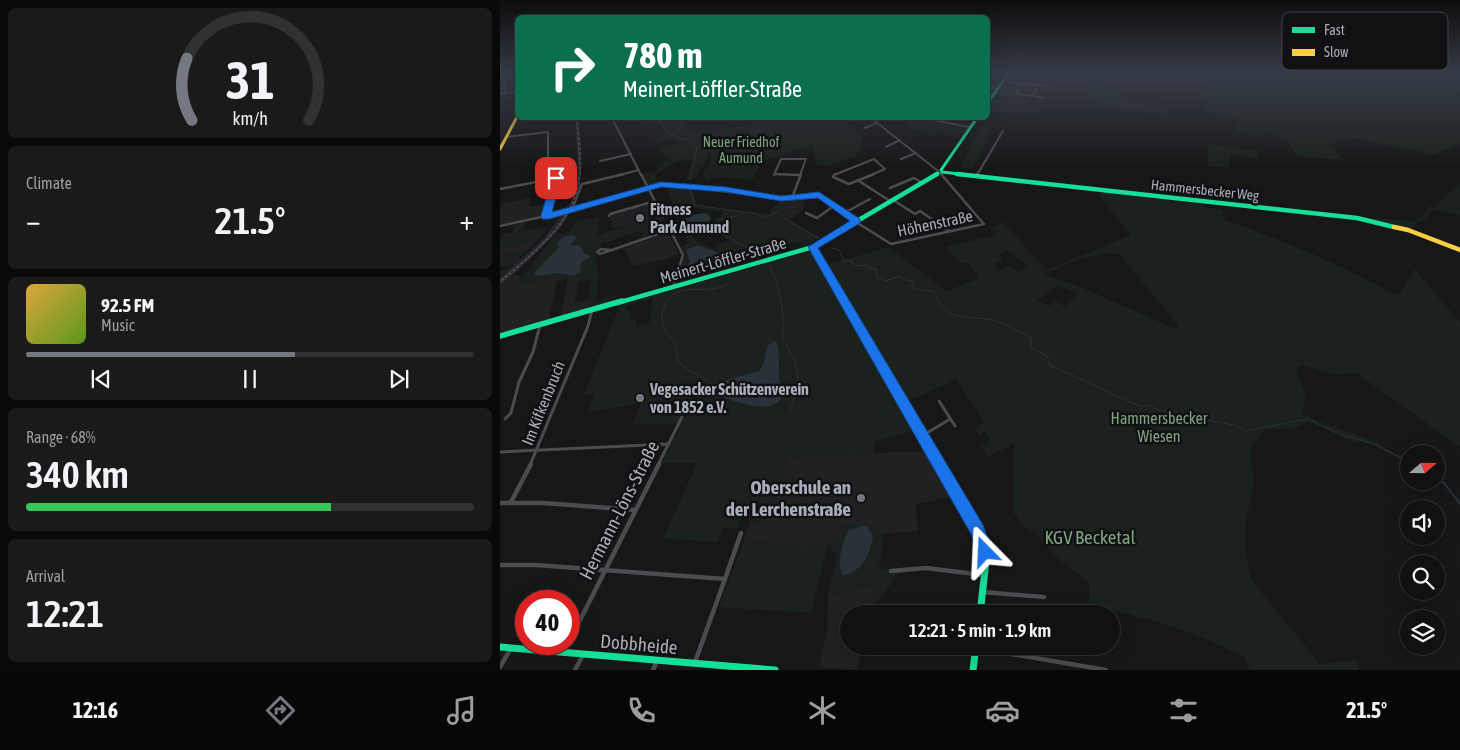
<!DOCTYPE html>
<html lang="en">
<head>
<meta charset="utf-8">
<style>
  :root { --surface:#111; --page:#1a1a1a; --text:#f1f3f6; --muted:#9c9d9f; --line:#303131; --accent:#757880 }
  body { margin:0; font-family:"Asap Condensed",sans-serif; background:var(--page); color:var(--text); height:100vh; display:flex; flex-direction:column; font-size:19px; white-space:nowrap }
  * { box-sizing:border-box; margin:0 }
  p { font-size:16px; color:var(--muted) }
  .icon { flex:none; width:28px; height:28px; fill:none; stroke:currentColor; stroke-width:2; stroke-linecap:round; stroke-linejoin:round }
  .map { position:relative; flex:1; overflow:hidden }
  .panel { display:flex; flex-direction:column; gap:8px; padding:8px; background:#090909; width:500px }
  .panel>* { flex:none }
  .guide { position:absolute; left:15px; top:15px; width:475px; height:105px; border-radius:8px; box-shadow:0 5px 20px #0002,0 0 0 1px var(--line); background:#0b6e4f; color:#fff; overflow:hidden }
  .needle { width:32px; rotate:70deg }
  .controls { position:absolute; left:900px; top:445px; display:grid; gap:10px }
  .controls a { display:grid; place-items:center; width:45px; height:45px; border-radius:50%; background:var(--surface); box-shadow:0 5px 20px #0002,0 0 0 1px var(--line); font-size:25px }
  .speed { position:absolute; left:15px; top:590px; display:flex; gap:10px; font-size:25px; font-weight:700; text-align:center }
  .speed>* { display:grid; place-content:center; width:65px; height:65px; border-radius:50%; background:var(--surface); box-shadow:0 5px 20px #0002,0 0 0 1px var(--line); line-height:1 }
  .speed .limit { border:8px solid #d22; background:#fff; color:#111 }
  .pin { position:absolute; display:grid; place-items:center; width:42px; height:42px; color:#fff; margin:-21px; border-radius:10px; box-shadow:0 2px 8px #0006 }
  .me { position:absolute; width:55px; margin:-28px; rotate:339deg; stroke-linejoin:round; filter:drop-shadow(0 0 4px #0008) }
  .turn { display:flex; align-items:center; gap:18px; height:105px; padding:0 25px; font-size:22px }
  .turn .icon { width:65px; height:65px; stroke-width:2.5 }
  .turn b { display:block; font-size:35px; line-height:42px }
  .big { font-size:38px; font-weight:600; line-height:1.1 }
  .panel .widget { flex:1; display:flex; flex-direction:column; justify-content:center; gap:8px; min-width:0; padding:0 18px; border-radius:8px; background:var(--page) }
  .panel .dial { align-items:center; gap:0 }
  .dial svg { height:130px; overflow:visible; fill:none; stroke:var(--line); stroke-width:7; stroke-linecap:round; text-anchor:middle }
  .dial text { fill:var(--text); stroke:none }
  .song { display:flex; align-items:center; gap:15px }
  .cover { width:60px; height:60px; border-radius:8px; background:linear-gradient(135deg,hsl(40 70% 55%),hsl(90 70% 35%)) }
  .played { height:5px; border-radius:2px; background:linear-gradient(90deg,var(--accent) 60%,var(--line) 60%) }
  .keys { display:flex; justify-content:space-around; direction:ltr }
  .heat { display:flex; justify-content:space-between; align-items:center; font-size:28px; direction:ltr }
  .charge { height:8px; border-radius:4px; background:linear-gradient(90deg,#34c759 68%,var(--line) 0) }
  .trip { position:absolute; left:340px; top:605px; width:280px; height:50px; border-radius:25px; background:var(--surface); box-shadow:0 5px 20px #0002,0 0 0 1px var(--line); font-weight:600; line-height:50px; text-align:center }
  .tab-bar { display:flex; height:80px; justify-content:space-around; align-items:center; background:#070707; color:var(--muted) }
  .tab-bar .icon { width:35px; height:35px }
  .tab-bar .current { color:var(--accent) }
  .tab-bar b { font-size:22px; color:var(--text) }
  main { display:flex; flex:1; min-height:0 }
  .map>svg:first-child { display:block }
  .built { fill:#212124 }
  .green { fill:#1b211c; fill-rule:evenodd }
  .water { fill:#2a3239 }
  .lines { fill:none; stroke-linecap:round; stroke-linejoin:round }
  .stream-far1 { stroke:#2a3239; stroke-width:1 }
  .stream { stroke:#2a3239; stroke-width:2 }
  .street-far3 { stroke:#4b4c50; stroke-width:2 }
  .street-far2 { stroke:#4b4c50; stroke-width:2.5 }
  .street-far1 { stroke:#4b4c50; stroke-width:3 }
  .street { stroke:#4b4c50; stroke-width:4.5 }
  .fast-far3 { stroke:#16e098; stroke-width:3 }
  .fast-far2 { stroke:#16e098; stroke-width:4.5 }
  .fast-far1 { stroke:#16e098; stroke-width:5.5 }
  .fast { stroke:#16e098; stroke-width:7 }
  .slow-far1 { stroke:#ffcf43; stroke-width:3 }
  .slow { stroke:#ffcf43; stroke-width:4.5 }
  .rail-casing { stroke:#4b4c4f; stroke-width:2.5 }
  .rail { stroke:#111113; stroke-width:1; stroke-dasharray:2.5; stroke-linecap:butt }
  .route { fill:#1a73e8; stroke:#114b97 }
  .poi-dot { fill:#757880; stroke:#111113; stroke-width:2 }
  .labels { text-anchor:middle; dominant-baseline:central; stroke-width:5; stroke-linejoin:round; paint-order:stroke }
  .far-park-label { font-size:14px; fill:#7fa381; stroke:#111113 }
  .far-street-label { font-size:14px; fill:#a8adb8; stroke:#111113 }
  .poi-label { font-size:16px; font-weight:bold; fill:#a8adb8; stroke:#111113; text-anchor:start }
  .street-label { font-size:16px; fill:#a8adb8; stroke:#111113 }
  .park-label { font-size:16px; fill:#7fa381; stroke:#111113 }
  .near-poi-label { font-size:19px; font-weight:bold; fill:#a8adb8; stroke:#111113; text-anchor:end }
  .near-street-label { font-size:19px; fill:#a8adb8; stroke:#111113 }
  .near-park-label { font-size:19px; fill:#7fa381; stroke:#111113 }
  .key { fill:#111113; stroke:#3e4045; stroke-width:1 }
  .key-label { font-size:14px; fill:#a8adb8 }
</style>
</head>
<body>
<main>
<section class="panel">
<div class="widget dial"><svg viewBox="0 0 100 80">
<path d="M14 69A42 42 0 1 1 86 69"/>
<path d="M14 69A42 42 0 0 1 11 31" stroke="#757880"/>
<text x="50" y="56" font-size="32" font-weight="700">31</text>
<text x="50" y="72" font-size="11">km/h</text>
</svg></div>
<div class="widget"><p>Climate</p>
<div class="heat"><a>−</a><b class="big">21.5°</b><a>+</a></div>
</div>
<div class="widget">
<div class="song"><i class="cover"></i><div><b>92.5 FM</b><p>Music</p></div></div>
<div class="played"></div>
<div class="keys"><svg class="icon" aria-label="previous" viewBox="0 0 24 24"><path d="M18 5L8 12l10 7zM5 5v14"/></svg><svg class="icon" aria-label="pause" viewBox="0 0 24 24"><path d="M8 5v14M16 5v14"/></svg><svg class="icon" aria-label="next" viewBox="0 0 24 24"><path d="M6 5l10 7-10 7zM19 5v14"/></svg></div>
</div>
<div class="widget"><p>Range · 68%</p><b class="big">340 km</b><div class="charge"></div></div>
<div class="widget"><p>Arrival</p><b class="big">12:21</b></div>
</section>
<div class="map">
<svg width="960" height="670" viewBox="0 0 960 670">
  <rect width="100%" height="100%" fill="#171717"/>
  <g class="built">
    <polygon points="489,104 538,108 539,114 488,111"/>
    <polygon points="75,118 78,118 80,184 71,208 67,210 76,189 78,174"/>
    <polygon points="30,198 28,207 48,203 43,215 0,225 0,204"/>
    <polygon points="305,198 302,211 291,218 279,209 272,209 281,200"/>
    <polygon points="153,202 160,215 113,229 110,214"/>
    <polygon points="68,212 41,248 15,274 22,277 17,285 56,276 58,278 49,319 0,333 0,280 43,239 63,213"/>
    <polygon points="168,233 179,254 166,259 132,266 124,248"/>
    <polygon points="40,238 29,249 0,257 0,249"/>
    <polygon points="79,276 75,303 89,300 88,308 61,316 68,278"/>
    <polygon points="427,451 452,497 416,504 418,531 380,534 326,547 243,542 248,527 267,519 279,489 287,457"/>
    <polygon points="375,582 368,614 349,614 349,646 362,646 357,670 319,667 327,630 328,594 353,591"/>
  </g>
  <g class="green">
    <polygon points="689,74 960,74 960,143 934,155 853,138 828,144 845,160 797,156 787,141 761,130 764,137 735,132 740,121 699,109 710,99 702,96 711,87"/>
    <polygon points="503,82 519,84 514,94 522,95 520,99 526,102 524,107 489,104 492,99 515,101 515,98 494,96"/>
    <polygon points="590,86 618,89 626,101 654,103 670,108 666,115 599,107 601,100 587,98"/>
    <path d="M137 118H180L193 132 208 129 213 131 251 124 249 118H343L347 125H349L363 136 357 156 327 166 317 165 312 145 263 161 252 180 217 177 207 181 202 174 211 161 210 154 208 155C209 165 199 168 197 178L187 181 186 179 192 161 189 159 175 163 155 174 159 183 149 186 143 174 158 170 157 166 168 159 159 150 177 143 171 138 158 143 153 139 167 134 157 121 142 125Z"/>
    <polygon points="413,118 465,127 467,129 463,136 436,131 433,134 410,129 412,126 407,125"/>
    <polygon points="481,127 491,129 487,137 488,140 472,169 460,167"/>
    <polygon points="708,144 758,151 759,158 730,154 729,168 708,166"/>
    <polygon points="960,183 960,216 935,209 921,222 916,223 914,228 916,231 862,217 916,221 928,210 928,205 933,208"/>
    <polygon points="164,185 194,188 192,191 195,192 196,205 199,206 269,214 272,209 279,209 291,218 291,221 321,238 304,246 302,242 284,245 286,251 267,258 264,249 229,259 229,257 197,245 189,250 190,261 184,275 188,278 197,265 202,267 195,269 196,279 178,283 184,255 180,248 188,243 180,227 177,228 177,220 178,219 179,225 191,235 195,241 215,249 220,244 229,240 218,234 223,228 211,226 215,218 222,217 222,212 195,208 188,204 175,212 170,211 170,208 174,206"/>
    <path d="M598 191 703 203 704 207 723 210 724 220C784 240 843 266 898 296L915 269 960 323V447L856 373 833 375 801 365 796 370 806 396 802 413 825 424 870 439 909 461V465L874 445 846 439 814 423 808 422 791 429H766L752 445 751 460 754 481 746 522 745 548 749 571 754 583 820 664 855 660 859 662 858 670H750L744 657C695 632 644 614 589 607V583L556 557 534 532 522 525 513 511 514 444 488 457 481 446 490 441 485 432 479 435 474 428 484 422 456 380 406 402 326 265 388 247 447 291 479 278 467 263H460L445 247 496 235 490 228 503 222 547 270 631 235 602 200ZM508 250 528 267 518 272 510 265 499 270 494 264 503 260 499 255ZM605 254H619L674 320 678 327 676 329 585 289 544 274 582 258ZM557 285 578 293 566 307 555 301 549 306 537 301Z"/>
    <path d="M161 214 167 229 143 237 141 231 101 244V248L95 252 99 278 96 301 121 294 105 302 124 298 88 308 91 280 77 283 78 276 57 282 58 278 55 276 16 286 55 234H66L77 221 100 216 98 235ZM59 247 82 252 90 257 81 262 71 276 58 273 33 274Z"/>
    <polygon points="25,222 23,231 50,227 40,238 0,249 0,235 13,232 15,224"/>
    <polygon points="29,249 18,259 24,258 0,280 0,271 8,269 10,266 0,268 0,257"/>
    <path d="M311 251 415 430 375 442V454L287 457 279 489 267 519 248 527 252 517H241L238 528H222L218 542 163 539 197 463H162L187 413H183L177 424H132L141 403 89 412 94 394 84 395 120 305ZM153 298 149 323 136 327V320L130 318 132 312 126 310V306ZM266 349 280 360 278 378 281 397 228 398 210 392 212 384 259 371 263 367Z"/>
    <path d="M344 524 374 526 380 534H384L379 568 400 571 376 604 375 614H368L374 582 353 591 328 594 337 554 327 547 311 613 219 607 243 542 326 547ZM373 536 370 553 341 573 340 554Z"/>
  </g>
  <g class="water">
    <polygon points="207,213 211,218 205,230 192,233 182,226 182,220 184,218 189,218 191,215"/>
    <path d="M71 235 77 237 74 241 69 245H78L83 249 82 252 91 257C80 263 81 260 80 273L71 276 58 273 37 276 33 274 59 247 57 243 63 237Z"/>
    <path d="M198 245 229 257C219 264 210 268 196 265L188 278 184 279 188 264 190 261 186 250Z"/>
    <path d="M276 341C280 353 279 364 279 376 279 383 282 390 281 396 279 414 242 404 231 400 224 397 215 398 209 394L210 392 207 387 212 384 259 371C269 362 260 345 276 341Z"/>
    <path d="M361 526H367L373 536C371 553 362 572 343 576 335 563 343 543 348 531Z"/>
  </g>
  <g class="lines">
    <g class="stream-far1">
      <polyline points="935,74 960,90"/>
      <polyline points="156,118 168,133 192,142 197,148 190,180"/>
      <polyline points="190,189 195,205 258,214 263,218 278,212 290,222 319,238"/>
      <polyline points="606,193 680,200"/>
      <polyline points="237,216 217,221 214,229 253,251"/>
      <polyline points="848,219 864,221"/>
      <path d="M331 248 339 250 344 262 351 260V263L359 266 366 265 367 268 376 269 378 279 382 278 385 281 400 276 403 279 414 282 412 287 414 289 433 291C448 328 471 312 499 322 509 326 522 332 531 338V348L547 356 550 365 641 407 648 405 658 410 738 426 744 431 808 419 839 434 872 443 909 462"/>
      <polyline points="270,265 279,290 284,323 282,339 295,360 298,381 291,410"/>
      <polyline points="0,280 46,237 61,217"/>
      <path d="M211 385C202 372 188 373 180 363 175 358 177 351 175 345 173 337 165 332 163 325 159 313 166 297 177 292 196 285 207 295 230 283"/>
    </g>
    <polyline class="stream" points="936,478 944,483 960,504"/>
    <g class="street-far3">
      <polyline points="4,81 5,93"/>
      <polyline points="502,81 522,84"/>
      <polygon points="522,84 539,85 533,96 516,94"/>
      <polyline points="539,85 549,86"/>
      <polyline points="488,86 497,89"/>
      <polyline points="0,94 18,91"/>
      <polyline points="533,96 543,98"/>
      <polyline points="112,118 141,175"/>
      <polyline points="371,118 438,171"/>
      <polyline points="421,118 470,127"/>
      <polyline points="364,128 377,123"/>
      <polyline points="6,137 48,132 48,156 55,175"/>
      <polyline points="386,147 400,140"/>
      <polyline points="401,159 416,153"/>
      <polyline points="100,161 131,154"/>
      <polyline points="440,173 442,175"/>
      <polyline points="119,175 139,170"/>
      <polyline points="274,175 281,159 306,159 300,175"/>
      <polyline points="334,175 374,159 385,169 371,175"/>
      <polyline points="477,175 503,131"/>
    </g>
    <g class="street-far2">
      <polyline points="141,174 163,217"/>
      <polyline points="275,174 300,175"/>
      <polyline points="335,174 333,177 349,184 374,174"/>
      <polyline points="441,174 483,223"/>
      <polyline points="476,176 477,174"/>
      <polyline points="359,181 390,201"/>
      <polyline points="390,188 414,178 421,182"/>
      <polyline points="0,189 56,178"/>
      <polyline points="292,198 301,174"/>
      <polyline points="393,200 415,214 420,211 449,231"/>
      <polyline points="72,209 82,184 124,174"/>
      <polyline points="346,212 370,199"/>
      <polyline points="306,213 317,218 335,205"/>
      <polyline points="46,216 57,179 54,174"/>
      <polyline points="109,216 110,214 155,201"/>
      <polyline points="356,222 391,244 484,224"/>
      <polyline points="0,226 50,215 161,184 281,198 319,195 357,221"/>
      <polyline points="111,250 101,249 97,252 100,254 170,230 183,255 173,287"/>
    </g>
    <g class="street-far1">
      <polyline points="439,401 455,426"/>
      <polyline points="5,419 11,413 19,382 33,352 40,325"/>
      <polyline points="422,436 450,419"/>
      <polyline points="0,452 169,444"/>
      <polyline points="30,465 88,326 92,310"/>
      <polyline points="158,465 182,417"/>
    </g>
    <g class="street">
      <polyline points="11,502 31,464"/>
      <polyline points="0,503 44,503 135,510"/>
      <polyline points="0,565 36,565 225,579 195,662"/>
      <polyline points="391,571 426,568 484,575"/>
      <polyline points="225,579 241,533"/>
      <polyline points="482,592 544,597"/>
      <polyline points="69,642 159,464"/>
      <polyline points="476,648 606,670"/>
      <polyline points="0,667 11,648"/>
      <polyline points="75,670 83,655"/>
      <polyline points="153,670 157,661"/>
    </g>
    <g class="fast-far3">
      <polyline points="488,102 508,74"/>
      <polyline points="441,170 477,118"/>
      <polyline points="442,172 468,175"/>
      <polyline points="435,175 438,173"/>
    </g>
    <g class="fast-far2">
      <polyline points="457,174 857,218 894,227"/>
      <polyline points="313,247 345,303"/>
      <polyline points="117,303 313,247 437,174"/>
    </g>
    <g class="fast-far1">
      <polyline points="344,301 439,465"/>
      <polyline points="0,336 122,301"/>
    </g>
    <g class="fast">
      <polyline points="438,464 482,540 486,561 480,614"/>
      <polyline points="0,647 275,670"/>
      <polyline points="473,670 476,646"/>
    </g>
    <polyline class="slow-far1" points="0,149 18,115"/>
    <polyline class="slow" points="894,227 908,230 960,250"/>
    <g class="rail-casing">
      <path id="rail" d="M0 282C31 255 74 224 79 180 82 160 78 138 77 118"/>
    </g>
    <use href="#rail" class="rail"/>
  </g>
  <linearGradient id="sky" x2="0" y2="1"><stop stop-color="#0d0d0d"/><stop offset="0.44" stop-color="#363c47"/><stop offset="1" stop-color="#363c47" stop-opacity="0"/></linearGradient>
  <rect width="960" height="168" fill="url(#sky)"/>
  <polygon class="route" points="56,175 61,178 52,212 161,182 226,187 281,196 319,192 360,219 360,223 318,248 483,525 493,552 491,558 485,560 480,558 471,534 308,247 350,221 318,198 281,201 226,192 161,187 49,219 42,219 41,216 52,178"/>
  <g class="poi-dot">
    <circle cx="140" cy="218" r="5"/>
    <circle cx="140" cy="398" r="5"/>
    <circle cx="361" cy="498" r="5"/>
  </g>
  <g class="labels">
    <g class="far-park-label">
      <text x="241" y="142">Neuer Friedhof<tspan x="241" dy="16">Aumund</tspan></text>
    </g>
    <g class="far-street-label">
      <text transform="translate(705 190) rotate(6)">Hammersbecker Weg</text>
    </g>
    <g class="poi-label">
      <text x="150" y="209">Fitness<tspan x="150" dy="18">Park Aumund</tspan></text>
      <text x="150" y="389">Vegesacker Schützenverein<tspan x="150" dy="18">von 1852 e.V.</tspan></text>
    </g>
    <g class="street-label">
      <text transform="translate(435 223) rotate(-12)">Höhenstraße</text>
      <text transform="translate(223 260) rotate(-16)">Meinert-Löffler-Straße</text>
      <text transform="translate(43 403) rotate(-68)">Im Kifkenbruch</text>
    </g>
    <g class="park-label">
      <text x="659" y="418">Hammersbecker<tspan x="659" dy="18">Wiesen</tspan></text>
    </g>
    <g class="near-poi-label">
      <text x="351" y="487">Oberschule an<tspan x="351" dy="22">der Lerchenstraße</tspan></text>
    </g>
    <g class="near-street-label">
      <text transform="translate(119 510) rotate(-63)">Hermann-Löns-Straße</text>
      <text transform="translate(139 644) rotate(5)">Dobbheide</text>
    </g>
    <g class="near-park-label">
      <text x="590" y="537">KGV Becketal</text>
    </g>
  </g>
  <rect x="782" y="12" width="166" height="58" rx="8" class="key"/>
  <rect x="792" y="27" width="23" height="6" fill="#16e098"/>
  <rect x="792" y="49" width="23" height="7" fill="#ffcf43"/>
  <g class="key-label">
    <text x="824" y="35">Fast</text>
    <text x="824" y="57">Slow</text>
  </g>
</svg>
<div class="controls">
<a><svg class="needle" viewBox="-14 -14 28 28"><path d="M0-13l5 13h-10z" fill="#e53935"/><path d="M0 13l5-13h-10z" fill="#9c9d9f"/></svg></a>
<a><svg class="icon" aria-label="sound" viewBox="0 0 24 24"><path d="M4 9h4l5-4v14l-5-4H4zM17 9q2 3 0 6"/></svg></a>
<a><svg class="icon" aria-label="search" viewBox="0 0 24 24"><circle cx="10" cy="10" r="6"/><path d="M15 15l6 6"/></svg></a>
<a><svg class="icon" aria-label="layers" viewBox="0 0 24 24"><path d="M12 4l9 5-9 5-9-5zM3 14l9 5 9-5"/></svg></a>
</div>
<div class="speed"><div class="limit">40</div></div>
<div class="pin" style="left:56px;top:178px;background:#d93025"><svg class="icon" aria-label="arrive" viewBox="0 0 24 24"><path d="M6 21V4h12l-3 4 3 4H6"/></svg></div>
<svg class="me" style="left:485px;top:552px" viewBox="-20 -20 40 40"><path d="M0-17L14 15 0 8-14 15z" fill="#1a73e8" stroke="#fff" stroke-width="4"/></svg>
<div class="trip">12:21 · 5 min · 1.9 km</div>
<div class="guide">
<div class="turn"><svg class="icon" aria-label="right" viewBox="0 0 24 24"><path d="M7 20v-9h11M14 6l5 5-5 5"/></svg><div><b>780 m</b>Meinert-Löffler-Straße</div></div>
</div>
</div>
</main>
<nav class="tab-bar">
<b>12:16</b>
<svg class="icon current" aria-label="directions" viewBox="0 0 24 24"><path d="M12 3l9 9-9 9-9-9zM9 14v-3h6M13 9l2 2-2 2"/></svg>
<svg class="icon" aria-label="music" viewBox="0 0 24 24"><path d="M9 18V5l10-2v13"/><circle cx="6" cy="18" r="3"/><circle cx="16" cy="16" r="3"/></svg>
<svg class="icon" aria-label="phone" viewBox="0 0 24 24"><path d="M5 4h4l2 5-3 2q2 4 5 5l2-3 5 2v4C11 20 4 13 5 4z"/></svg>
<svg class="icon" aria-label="climate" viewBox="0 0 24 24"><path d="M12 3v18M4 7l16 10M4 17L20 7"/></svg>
<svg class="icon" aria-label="car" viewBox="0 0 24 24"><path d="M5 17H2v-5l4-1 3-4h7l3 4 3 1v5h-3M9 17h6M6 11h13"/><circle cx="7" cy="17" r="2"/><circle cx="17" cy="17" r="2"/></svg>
<svg class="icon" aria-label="filters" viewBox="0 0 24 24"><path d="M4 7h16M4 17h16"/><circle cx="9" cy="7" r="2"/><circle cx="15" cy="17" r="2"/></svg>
<b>21.5°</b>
</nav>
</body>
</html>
